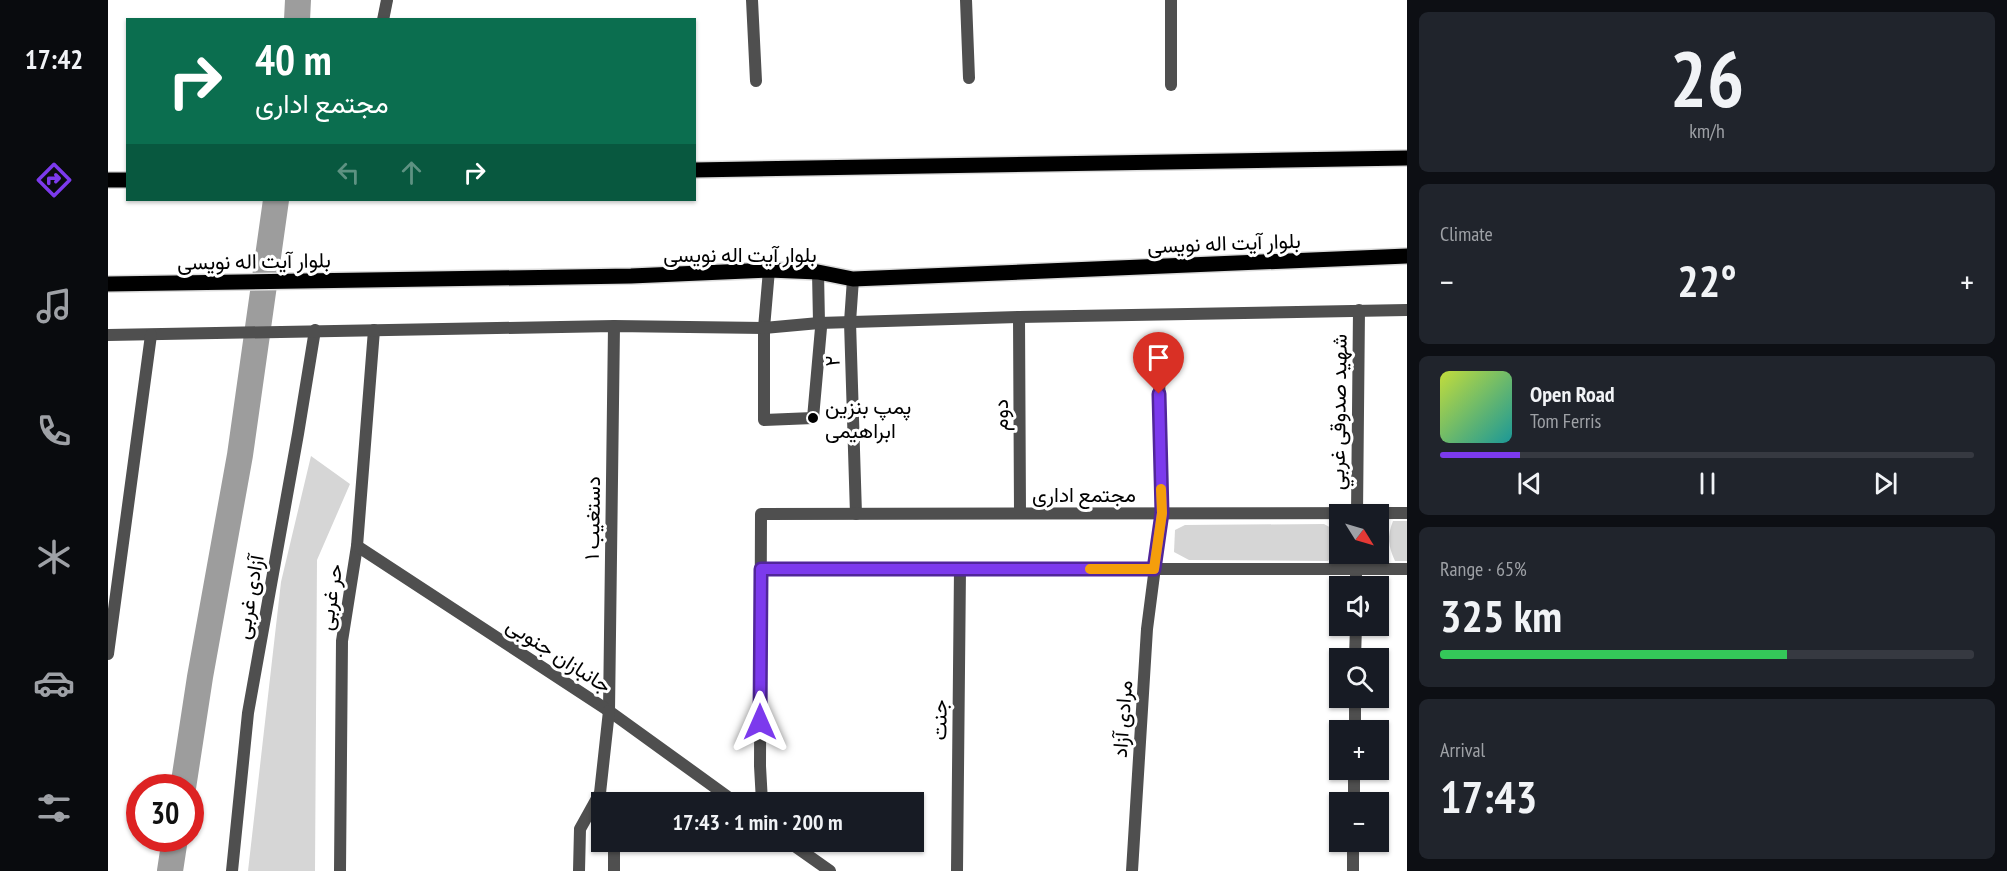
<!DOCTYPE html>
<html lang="en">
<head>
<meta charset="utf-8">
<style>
  :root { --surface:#171b24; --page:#20242c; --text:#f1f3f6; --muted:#9ea1a6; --line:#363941; --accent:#7c3aed }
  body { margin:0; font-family:"PT Sans Narrow",Vazirmatn,sans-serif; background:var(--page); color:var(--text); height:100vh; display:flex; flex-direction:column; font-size:22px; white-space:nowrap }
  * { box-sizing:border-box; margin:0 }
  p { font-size:20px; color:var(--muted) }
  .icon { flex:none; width:33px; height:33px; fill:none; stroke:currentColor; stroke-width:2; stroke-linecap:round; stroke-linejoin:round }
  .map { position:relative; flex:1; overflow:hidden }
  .drawer { display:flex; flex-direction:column; gap:12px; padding:12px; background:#0d0f14; width:600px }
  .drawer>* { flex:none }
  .guide { position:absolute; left:18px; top:18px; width:570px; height:183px; border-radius:0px; box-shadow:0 2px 4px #0004; background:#0b6e4f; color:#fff; overflow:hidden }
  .needle { width:39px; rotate:127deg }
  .fabs { position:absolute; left:1221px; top:504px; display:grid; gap:12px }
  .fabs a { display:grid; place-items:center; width:60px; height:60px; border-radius:0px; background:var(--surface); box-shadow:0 2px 4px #0004; font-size:30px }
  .speed { position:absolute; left:18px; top:774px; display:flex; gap:12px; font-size:30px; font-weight:700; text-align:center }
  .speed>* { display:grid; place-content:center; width:78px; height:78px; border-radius:50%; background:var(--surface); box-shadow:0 2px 4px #0004; line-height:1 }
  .speed .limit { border:9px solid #d22; background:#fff; color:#111 }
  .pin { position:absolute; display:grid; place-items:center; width:51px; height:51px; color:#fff; margin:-62px -26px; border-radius:50% 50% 50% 0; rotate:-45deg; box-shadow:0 0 6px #0007 }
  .pin .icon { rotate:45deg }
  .me { position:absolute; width:66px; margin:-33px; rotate:0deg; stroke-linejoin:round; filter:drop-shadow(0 0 4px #0008) }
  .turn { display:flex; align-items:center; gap:21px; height:126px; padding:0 30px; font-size:27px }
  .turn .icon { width:78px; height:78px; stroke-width:2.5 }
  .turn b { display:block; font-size:42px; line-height:51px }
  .lanes { display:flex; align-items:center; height:57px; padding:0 30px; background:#0003; justify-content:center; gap:30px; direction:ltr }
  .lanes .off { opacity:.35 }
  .big { font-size:45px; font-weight:800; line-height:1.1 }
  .drawer .widget { flex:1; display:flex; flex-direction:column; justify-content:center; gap:9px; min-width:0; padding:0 21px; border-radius:9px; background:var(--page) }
  .drawer .dial { align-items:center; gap:0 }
  .dial b { font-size:78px; line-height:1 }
  .song { display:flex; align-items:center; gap:18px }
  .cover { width:72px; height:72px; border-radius:9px; background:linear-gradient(135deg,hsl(70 70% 55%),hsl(180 70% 35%)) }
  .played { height:6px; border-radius:3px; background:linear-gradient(90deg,var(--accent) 15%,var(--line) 15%) }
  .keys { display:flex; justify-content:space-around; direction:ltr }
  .heat { display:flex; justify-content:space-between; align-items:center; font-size:33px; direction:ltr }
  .charge { height:9px; border-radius:4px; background:linear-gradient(90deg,#34c759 65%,var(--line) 0) }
  .trip { position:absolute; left:483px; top:792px; width:333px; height:60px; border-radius:0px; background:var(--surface); box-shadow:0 2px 4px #0004; font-weight:800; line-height:60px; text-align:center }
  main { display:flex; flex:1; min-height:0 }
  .dock { display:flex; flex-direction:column; width:108px; justify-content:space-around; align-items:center; background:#090b0e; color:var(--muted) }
  .dock .icon { width:42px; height:42px }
  .dock .active { color:var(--accent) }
  .dock b { font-size:27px; color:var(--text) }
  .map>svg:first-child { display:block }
  .green { fill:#d6d6d6 }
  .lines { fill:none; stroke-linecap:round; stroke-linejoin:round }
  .canal { stroke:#9d9d9d; stroke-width:26 }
  .primary-casing { stroke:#dbdbdb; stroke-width:18 }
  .service { stroke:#4f4f4f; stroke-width:12 }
  .minor { stroke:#4f4f4f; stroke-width:12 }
  .tertiary { stroke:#4f4f4f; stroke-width:12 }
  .primary { stroke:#000; stroke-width:15 }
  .route-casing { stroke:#51269a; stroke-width:15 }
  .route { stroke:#7c3aed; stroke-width:10 }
  .slow { stroke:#f59e0b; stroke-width:10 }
  .poi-dot { fill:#000; stroke:#fff; stroke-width:2 }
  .labels { text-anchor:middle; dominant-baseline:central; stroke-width:6; stroke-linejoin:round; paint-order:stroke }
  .street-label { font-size:21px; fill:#000; stroke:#fff }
  .poi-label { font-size:21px; fill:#000; stroke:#fff; text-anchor:start }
</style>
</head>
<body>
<main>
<nav class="dock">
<b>17:42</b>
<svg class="icon active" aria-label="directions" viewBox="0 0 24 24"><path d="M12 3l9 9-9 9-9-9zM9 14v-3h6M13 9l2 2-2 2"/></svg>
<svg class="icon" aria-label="music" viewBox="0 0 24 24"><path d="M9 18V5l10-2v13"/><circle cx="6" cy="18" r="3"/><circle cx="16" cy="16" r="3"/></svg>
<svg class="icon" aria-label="phone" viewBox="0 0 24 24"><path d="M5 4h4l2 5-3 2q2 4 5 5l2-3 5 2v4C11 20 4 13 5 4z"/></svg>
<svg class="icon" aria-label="climate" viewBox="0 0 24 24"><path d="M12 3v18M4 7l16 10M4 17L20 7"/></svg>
<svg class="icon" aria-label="car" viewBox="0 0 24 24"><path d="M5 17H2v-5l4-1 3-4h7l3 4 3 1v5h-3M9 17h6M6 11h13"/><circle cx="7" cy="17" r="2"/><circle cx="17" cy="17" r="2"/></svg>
<svg class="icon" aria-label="filters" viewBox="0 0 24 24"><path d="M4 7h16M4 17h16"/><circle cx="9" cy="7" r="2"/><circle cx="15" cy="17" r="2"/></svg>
</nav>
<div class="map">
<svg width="1299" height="871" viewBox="0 0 1299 871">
  <rect width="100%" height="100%" fill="#fff"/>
  <g class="green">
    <polygon points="203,456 242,484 209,560 207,871 140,871 173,582"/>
    <path d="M1285 521H1299V561H1287C1280 546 1279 536 1285 521Z"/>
    <polygon points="1216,524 1225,529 1226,553 1220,561 1081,560 1066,552 1067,530 1077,525"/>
  </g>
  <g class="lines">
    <g class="canal">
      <polyline points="189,20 190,0"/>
      <polyline points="75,788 92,677 132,455 168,200"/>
      <polyline points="62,871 67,838"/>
    </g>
    <g class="primary-casing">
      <g id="primary">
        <polyline points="586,170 1299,158"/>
        <polyline points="0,180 20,180"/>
        <polyline points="0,284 523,276 661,270 710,272 745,279 1299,256"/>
      </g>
    </g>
    <polyline class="service" points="661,270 656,328 656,420 705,418 713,328 711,323 710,272"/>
    <g class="minor">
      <polyline points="644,0 648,81"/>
      <polyline points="858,0 861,78"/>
      <polyline points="1063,0 1063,85"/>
      <polyline points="275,20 279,0"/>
      <polyline points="745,279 742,322 748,514"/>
      <polyline points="911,317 912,513"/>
      <polyline points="1249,514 1251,310"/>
      <polyline points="653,569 1299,569"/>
      <polyline points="1248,586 1248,554"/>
      <polyline points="1247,658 1248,626"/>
      <polyline points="501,711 506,326"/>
      <polyline points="1247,730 1247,698"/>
      <polyline points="654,802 652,766 653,514 1299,513"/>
      <polyline points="1246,802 1246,770"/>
      <polyline points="124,871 140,713 190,434 207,330"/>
      <polyline points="232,871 234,641 249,546"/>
      <polyline points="849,871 852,569"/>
      <polyline points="1024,871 1039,629 1054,513 1051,371"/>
      <polyline points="1245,871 1245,842"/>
    </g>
    <g class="tertiary">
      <polyline points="266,330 249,546 501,711 627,802"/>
      <polyline points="0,335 506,326 656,328 711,323 911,317 1299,310"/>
      <polyline points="0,654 43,335"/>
      <polyline points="681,842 722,871"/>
      <polyline points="471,871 472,829 492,793 501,711"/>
      <polyline points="506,871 506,842"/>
    </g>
    <use href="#primary" class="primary"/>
  </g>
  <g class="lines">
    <g class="route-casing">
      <polyline id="route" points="652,722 653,569 1046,569 1054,513 1051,394"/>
    </g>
    <use href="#route" class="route"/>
    <polyline class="slow" points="982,569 1046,569 1054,513 1053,489"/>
  </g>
  <circle class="poi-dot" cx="705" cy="418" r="6"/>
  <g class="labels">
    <g class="street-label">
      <text transform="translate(1116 243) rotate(-2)">بلوار آیت اله نویسی</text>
      <text x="632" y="254">بلوار آیت اله نویسی</text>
      <text transform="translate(146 261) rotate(-1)">بلوار آیت اله نویسی</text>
      <text transform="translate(724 361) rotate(-92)">۲</text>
      <text transform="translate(1230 412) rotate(-89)">شهید صدوقی غربي</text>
      <text transform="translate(892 415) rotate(-90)">دوم</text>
      <text x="976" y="494">مجتمع اداری</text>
      <text transform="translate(484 518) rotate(-89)">دستغیب ۱</text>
      <text transform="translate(141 597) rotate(-80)">آزادی غربی</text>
      <text transform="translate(222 597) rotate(-81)">حر غربی</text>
      <text transform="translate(451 655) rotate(33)">جانبازان جنوبی</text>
      <text transform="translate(1014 719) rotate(-86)">مرادی آزاد</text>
      <text transform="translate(831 720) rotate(-89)">جنت</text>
    </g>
    <g class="poi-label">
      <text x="717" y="406">پمپ بنزین<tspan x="717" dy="24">ابراهیمی</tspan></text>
    </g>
  </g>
</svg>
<div class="fabs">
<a><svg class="needle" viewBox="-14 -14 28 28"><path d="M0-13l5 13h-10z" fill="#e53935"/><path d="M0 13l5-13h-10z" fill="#9ea1a6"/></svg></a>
<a><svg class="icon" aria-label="sound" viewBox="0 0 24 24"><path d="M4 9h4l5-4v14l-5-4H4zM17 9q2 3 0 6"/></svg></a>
<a><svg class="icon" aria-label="search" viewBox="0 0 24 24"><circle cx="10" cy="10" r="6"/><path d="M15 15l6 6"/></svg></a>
<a>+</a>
<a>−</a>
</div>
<div class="speed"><div class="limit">30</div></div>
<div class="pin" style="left:1051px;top:394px;background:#d93025"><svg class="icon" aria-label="arrive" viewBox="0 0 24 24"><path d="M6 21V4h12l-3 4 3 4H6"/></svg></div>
<svg class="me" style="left:652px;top:722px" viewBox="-20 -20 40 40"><path d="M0-17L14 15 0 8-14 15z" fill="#7c3aed" stroke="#fff" stroke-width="4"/></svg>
<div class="trip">17:43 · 1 min · 200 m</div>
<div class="guide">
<div class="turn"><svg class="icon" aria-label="right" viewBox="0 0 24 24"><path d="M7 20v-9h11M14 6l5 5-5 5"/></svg><div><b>40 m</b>مجتمع اداری</div></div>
<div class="lanes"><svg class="icon off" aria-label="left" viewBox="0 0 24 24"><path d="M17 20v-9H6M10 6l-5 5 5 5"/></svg><svg class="icon off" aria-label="ahead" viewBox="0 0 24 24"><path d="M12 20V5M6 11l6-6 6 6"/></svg><svg class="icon" aria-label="right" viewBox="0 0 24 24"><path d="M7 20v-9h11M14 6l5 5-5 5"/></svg></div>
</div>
</div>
<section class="drawer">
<div class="widget dial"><b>26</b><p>km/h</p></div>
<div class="widget"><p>Climate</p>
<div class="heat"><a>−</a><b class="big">22°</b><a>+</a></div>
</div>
<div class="widget">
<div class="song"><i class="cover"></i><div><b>Open Road</b><p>Tom Ferris</p></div></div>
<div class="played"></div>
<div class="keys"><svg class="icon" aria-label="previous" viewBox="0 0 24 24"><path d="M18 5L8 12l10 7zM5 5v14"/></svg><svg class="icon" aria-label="pause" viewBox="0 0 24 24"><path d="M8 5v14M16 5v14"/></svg><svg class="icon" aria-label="next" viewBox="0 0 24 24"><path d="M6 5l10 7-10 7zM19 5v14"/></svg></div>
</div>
<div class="widget"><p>Range · 65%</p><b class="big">325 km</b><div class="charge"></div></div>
<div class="widget"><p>Arrival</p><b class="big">17:43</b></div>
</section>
</main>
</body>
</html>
